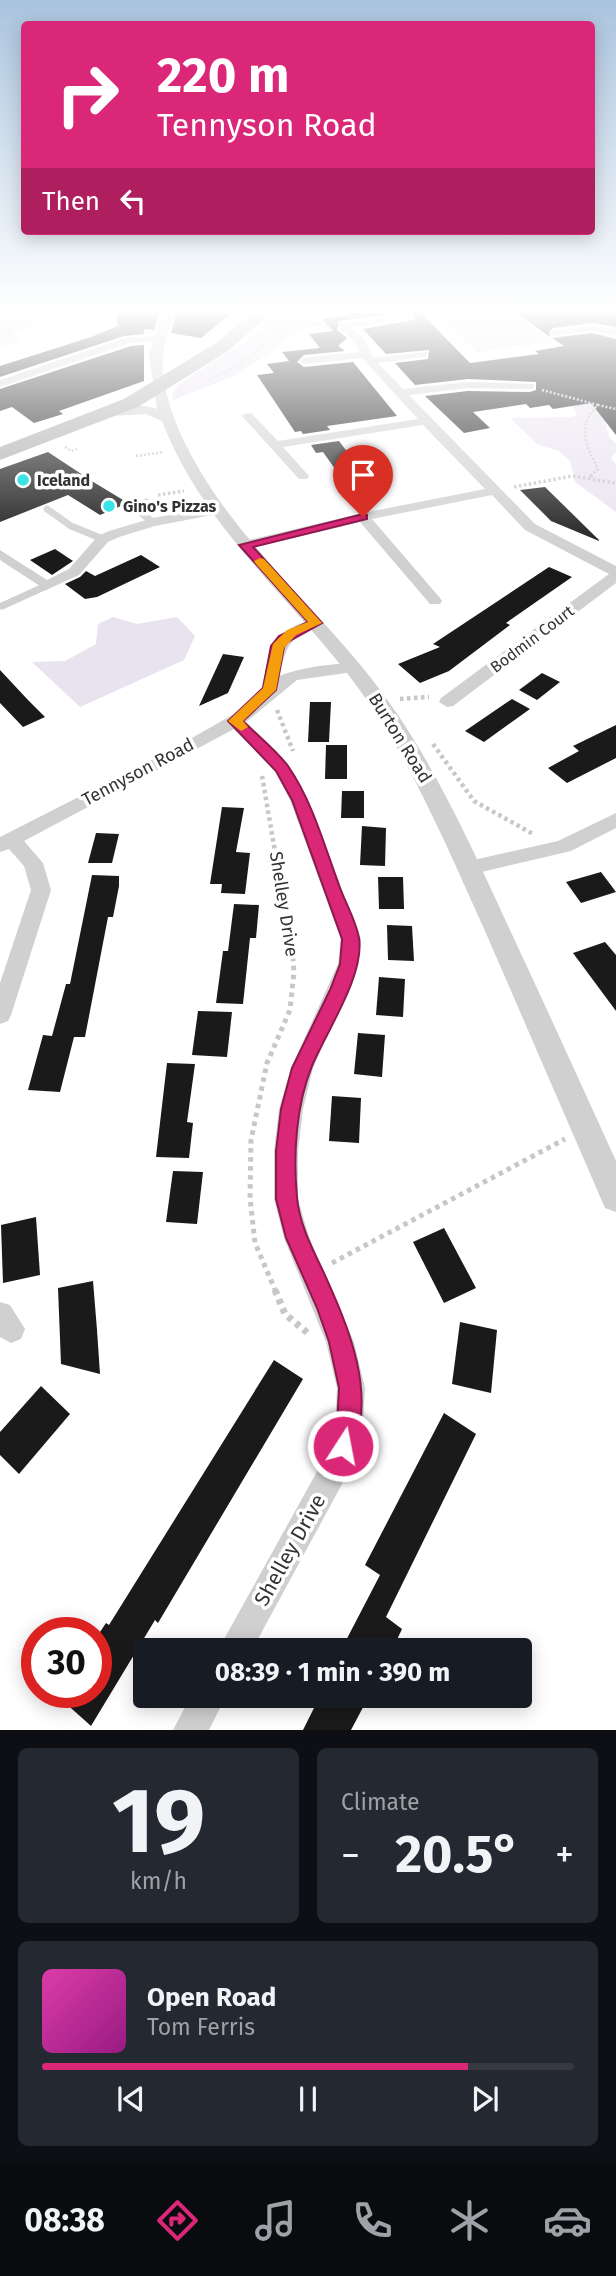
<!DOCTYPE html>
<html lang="en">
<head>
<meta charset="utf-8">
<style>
  :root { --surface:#171b24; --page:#242831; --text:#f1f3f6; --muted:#9ea1a6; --line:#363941; --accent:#db2777 }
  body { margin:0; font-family:"Fira Sans",sans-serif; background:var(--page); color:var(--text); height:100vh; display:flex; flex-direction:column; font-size:26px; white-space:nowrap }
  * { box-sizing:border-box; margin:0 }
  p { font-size:23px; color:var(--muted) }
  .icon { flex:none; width:38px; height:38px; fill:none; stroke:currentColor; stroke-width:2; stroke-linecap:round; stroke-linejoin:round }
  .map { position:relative; height:1730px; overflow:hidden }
  .drawer { display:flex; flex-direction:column; gap:18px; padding:18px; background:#0d0f14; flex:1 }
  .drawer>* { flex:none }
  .banner { position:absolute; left:21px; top:21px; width:574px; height:214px; border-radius:7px; box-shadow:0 4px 18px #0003; background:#db2777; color:#fff; overflow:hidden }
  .speed { position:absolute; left:21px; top:1617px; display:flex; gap:14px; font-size:35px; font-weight:700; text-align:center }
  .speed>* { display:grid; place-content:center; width:91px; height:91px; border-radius:50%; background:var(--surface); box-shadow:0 4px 18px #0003; line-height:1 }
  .speed .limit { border:10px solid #d22; background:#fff; color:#111 }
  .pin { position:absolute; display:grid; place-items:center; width:60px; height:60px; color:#fff; margin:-72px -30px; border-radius:50% 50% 50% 0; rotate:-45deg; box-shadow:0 0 7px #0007 }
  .pin .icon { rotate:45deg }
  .me { position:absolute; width:77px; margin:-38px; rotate:11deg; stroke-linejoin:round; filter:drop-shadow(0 0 5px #0008) }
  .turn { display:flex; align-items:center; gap:24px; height:147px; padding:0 21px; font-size:32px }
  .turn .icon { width:91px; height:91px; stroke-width:2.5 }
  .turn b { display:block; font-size:49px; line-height:60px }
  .then { display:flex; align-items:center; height:66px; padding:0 21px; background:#0003; gap:14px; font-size:26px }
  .big { font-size:52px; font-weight:700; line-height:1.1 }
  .drawer .card { flex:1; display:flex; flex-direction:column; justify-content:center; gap:10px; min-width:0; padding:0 24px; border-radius:10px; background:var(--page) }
  .drawer .dial { align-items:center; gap:0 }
  .dial b { font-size:91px; line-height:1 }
  .song { display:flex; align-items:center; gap:21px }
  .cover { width:84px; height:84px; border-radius:10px; background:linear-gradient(135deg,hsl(320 70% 55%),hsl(310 70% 35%)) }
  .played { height:7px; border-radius:4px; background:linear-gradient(90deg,var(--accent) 80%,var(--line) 80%) }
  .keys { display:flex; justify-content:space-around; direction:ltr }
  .heat { display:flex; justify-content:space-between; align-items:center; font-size:38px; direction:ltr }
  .drawer .tiles { flex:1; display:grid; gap:18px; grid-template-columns:1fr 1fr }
  .card:last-child { grid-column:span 2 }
  .trip { position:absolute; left:133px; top:1638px; width:399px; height:70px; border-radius:7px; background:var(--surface); box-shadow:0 4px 18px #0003; font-weight:700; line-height:70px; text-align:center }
  .dock { display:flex; height:112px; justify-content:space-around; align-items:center; background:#090b0e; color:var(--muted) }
  .dock .icon { width:49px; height:49px }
  .dock .active { color:var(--accent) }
  .dock b { font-size:32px; color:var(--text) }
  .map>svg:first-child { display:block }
  .green { fill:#e9e2ef }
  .building { fill:#1a1a1a }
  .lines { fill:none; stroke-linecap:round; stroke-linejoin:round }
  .path-far4 { stroke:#c7c7c7; stroke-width:2.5; stroke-dasharray:2 2; stroke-linecap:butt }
  .path-far3 { stroke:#c7c7c7; stroke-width:3.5; stroke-dasharray:2.5 2.5; stroke-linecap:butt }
  .path-far2 { stroke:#c7c7c7; stroke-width:4.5; stroke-dasharray:3.5 3.5; stroke-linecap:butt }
  .path-far1 { stroke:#c7c7c7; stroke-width:5; stroke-dasharray:4.5 4.5; stroke-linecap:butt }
  .path { stroke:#c7c7c7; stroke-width:7; stroke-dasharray:5 5; stroke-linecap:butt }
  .service-far1 { stroke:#d0d0d0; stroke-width:5 }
  .service { stroke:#d0d0d0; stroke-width:7 }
  .minor { fill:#d0d0d0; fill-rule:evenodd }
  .tertiary { fill:#d0d0d0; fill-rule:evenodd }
  .primary { fill:#ababab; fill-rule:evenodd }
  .route { fill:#db2777; stroke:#8e194d; stroke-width:2 }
  .slow { fill:#f59e0b }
  .poi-dot { fill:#3be4e4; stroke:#fff; stroke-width:2.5 }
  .labels { text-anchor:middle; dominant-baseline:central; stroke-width:7; stroke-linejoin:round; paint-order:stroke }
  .far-poi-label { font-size:16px; font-weight:bold; fill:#333; stroke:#fff; text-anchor:start }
  .far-street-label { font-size:16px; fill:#333; stroke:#fff }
  .street-label { font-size:18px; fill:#333; stroke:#fff }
  .near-street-label { font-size:21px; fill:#333; stroke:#fff }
</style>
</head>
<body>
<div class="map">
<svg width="616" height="1730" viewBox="0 0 616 1730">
  <rect width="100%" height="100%" fill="#fff"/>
  <g class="green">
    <polygon points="0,313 43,313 50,315 13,334 22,340 0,347"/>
    <polygon points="277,313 316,313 313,317 321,325 298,330 275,350 230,378 173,400 172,393 178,385 247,340"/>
    <polygon points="448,313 512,313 551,341 477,352 448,326 451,324"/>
    <polygon points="581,394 613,416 605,422 609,436 616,444 616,452 611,458 616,465 616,512 575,482 570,461 559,451 537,444 510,418 571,417 577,415 574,408 560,398"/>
    <polygon points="113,617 137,624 177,617 195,636 184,660 80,707 32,662 65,661 96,644 98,624"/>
  </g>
  <g class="building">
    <polygon points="117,313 159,313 154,330 144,329 144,334 124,336 0,377 0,366 91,337 120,325 117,324"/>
    <polygon points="176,313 231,313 201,338 171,333"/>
    <polygon points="348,313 396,313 339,321 337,330 347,338 338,346 345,351 304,355 297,362 304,367 353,362 397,416 327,426 330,430 303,434 301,431 295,432 257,375 274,373 267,364 289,361 282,352 320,348 309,334 333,331 322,319 350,315"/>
    <polygon points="413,313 421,313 470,363 539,354 535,351 564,346 552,338 592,333 616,339 616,435 591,403 553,409 549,405 530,408 526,404 473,412 490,428 464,433 425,396 468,391 530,392 536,390 536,382 468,379 415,385 395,363 428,359 429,350 386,354 363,329 413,320 416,317"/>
    <polygon points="517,313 616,313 616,327 592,323 553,328 549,332 550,337"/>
    <polygon points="144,345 144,381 59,411 63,414 34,423 12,407 0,411 0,389 131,346"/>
    <polygon points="339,441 348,453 380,492 355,497 323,452 316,453 311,445"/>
    <polygon points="48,452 95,483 128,503 100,515 68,495 0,522 0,469"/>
    <polygon points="545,487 599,540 599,541 551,521 520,490"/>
    <polygon points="55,549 73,561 52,575 30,560"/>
    <polygon points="141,555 160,567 97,597 85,599 65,584 80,577 86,571 95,576"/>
    <polygon points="549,567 572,577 506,623 510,625 449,671 420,683 398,664 440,647 433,644"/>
    <polygon points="223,654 244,657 228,693 199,706"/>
    <polygon points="0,670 28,700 45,717 23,727 0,703"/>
    <polygon points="542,673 560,682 537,700 519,690"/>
    <polygon points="512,699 530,709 484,742 465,731"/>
    <polygon points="310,702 331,702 329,742 308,742"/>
    <polygon points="616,725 616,758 567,783 548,768 579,751 573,746"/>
    <polygon points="326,745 347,745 347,779 325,779"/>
    <polygon points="342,791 364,791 364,818 341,818"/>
    <polygon points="222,807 244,808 236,852 250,853 245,894 221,893 222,884 210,884"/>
    <polygon points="362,826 386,828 385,866 360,865"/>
    <polygon points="96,833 119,834 112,863 88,863"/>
    <polygon points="601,872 616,892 581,903 566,882"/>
    <polygon points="92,875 119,876 119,886 113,917 108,917 85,1037 74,1037 60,1092 28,1090 43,1035 52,1036 66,984 70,984"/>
    <polygon points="378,877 403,877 404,909 379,909"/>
    <polygon points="234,904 259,905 256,938 250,938 243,1004 216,1003 223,951 228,951"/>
    <polygon points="387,925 412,926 414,961 388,960"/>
    <polygon points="605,942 616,955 616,1011 573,953"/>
    <polygon points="379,977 405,979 403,1017 376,1015"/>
    <polygon points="198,1011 232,1012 227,1057 192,1055"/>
    <polygon points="358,1033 385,1035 382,1077 354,1074"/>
    <polygon points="167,1063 195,1064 187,1122 193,1123 189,1158 156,1157"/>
    <polygon points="332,1096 361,1098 359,1143 329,1141"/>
    <polygon points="173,1171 203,1172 197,1224 166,1222"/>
    <polygon points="36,1217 40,1275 3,1283 1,1225"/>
    <polygon points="444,1228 476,1288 444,1303 413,1242"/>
    <polygon points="93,1281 97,1330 100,1374 61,1364 58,1288"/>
    <polygon points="460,1322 497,1330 491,1393 452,1384"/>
    <polygon points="274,1360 303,1379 158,1623 155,1620 91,1726 53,1692 96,1692 96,1638 106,1623 109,1625"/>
    <polygon points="41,1386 70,1414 19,1474 0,1455 0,1432"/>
    <polygon points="444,1413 476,1434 386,1617 402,1629 392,1650 341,1650 380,1575 365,1565"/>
    <polygon points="320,1696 369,1696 351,1730 303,1730"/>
  </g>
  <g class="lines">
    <g class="path-far4">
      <polyline points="293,313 327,328"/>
      <polyline points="286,329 316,325"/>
      <polyline points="209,380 239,365 304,313"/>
      <polyline points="542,390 598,405"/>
      <polyline points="65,447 71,451 77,449"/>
      <polyline points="136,456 164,452"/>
      <path d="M591 476 598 469C586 446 576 425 598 405L616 409"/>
    </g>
    <g class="path-far3">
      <polyline points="590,477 593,474"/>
      <polyline points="514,487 572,476 616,483"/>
      <polyline points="158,495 184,491"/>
    </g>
    <g class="path-far2">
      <polyline points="400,699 429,697"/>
      <polyline points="277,710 293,751"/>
      <polyline points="433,744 474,801 533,834"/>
      <polyline points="262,776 292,950"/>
    </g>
    <g class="path-far1">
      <polyline points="332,1263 565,1139"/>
      <polyline points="276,1292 255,1243 250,1198 251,1140 267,1063 290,1010 294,972 292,949"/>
    </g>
    <polyline class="path" points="275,1290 285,1314 310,1335"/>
    <g class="service-far1">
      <polyline points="0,328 12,331 0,337"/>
      <polyline points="554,333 592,328 614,332"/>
    </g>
    <g class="service">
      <polyline points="146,502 141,513 153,522"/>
      <polyline points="47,509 71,526 103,539"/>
      <polyline points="2,606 46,586"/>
    </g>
    <g class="minor">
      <polygon points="400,313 410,313 413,317 351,328 364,339 373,358 427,352 427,356 423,357 378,363 403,389 468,382 534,384 534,388 530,389 468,388 409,395 535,524 616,566 616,583 453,706 447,707 439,702 441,698 609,574 525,530 492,495 372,519 440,598 442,601 440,604 430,604 360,522 245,549 238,545 240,542 363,513 485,489 423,425 283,447 309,476 307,479 299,479 241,415 251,413 278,441 418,419 362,358 304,364 299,361 304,358 359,352 355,342 339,328 339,324 401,315"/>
      <polygon points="616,329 616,336 609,332 610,330"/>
      <polygon points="157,336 162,339 161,341 130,343 0,387 0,380 125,338"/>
      <polygon points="218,506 223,507 223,513 155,526 119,537 108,542 79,575 46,590 0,560 0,550 47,580 69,569 98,536 109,531 153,518"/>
      <path d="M316 618 321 620 324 623 321 626C290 637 286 644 280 676 294 669 351 658 362 668L360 671 297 680 246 722 288 764 308 800 361 939 358 964 313 1068 303 1109 298 1151V1199L309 1237 354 1342 365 1388 363 1426 347 1475 252 1650H218L324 1459 335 1426 337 1388 326 1342 284 1238 274 1199V1151L279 1109 291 1068 338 964 341 939 290 800 275 771 234 729 24 841 43 863 51 890 11 1015 8 1021 0 1024V983L31 890 24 866 9 849 0 852V837L169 751 234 714 261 690 269 655 279 636 296 625Z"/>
      <polygon points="616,813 616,828 571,851 469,875 462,873 459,868 462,863 469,861 558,841"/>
      <polygon points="0,1302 10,1305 25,1329 21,1339 11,1343 0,1337"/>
      <polygon points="191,1696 226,1696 209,1730 173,1730"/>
    </g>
    <path class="tertiary" d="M162 313H174C171 326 165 340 163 354 160 383 173 419 186 445 237 548 335 620 398 715 443 782 476 857 510 930 546 1007 581 1084 616 1161V1212L605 1208C565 1116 525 1023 485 931 453 860 423 789 382 723 317 617 207 540 162 421L146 414 112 416 105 412C115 403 144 404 157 409L149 355Z"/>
    <polygon class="primary" points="253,313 271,313 228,351 138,407 0,460 0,447 124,399 216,343"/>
  </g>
  <linearGradient id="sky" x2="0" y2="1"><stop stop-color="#aac4de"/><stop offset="0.56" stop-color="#fff"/><stop offset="1" stop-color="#fff" stop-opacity="0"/></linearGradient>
  <rect width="616" height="555" fill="url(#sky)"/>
  <path class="route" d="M363 514 367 515V519L253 547 322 623 288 642 284 647 276 690 243 721C258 736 276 750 288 766 313 802 325 848 340 888 346 904 356 921 359 938 365 975 326 1032 312 1066 296 1105 293 1155 297 1197 299 1223 312 1248 323 1271 349 1328 377 1393 352 1454L343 1458 334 1454 331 1446 337 1426 339 1388 329 1342 317 1308 286 1238 276 1199V1151L281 1109 292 1068 330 990 340 964 342 939 292 800 276 771 228 721 263 688 271 646 279 636 308 622 239 545Z"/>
  <polygon class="slow" points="260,558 264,559 322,623 296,635 284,648 276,690 243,721 248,727 241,731 228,721 263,688 273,644 287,630 308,622 256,564 254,561"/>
  <g class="poi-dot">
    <circle cx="23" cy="480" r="7"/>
    <circle cx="109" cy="506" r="7"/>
  </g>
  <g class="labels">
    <g class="far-poi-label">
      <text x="37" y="480">Iceland</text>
      <text x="123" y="506">Gino's Pizzas</text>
    </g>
    <g class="far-street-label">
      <text transform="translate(532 639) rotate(-37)">Bodmin Court</text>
    </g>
    <g class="street-label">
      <text transform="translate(400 738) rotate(58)">Burton Road</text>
      <text transform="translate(138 772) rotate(-28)">Tennyson Road</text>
      <text transform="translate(284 904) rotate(81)">Shelley Drive</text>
    </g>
    <g class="near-street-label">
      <text transform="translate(290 1550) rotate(-61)">Shelley Drive</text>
    </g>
  </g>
</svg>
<div class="speed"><div class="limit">30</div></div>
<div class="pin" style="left:363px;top:517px;background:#d93025"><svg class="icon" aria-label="arrive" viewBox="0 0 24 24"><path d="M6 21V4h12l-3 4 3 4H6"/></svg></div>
<svg class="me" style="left:343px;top:1446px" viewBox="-20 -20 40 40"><circle r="17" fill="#db2777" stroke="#fff" stroke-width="3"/><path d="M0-11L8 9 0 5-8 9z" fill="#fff"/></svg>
<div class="trip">08:39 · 1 min · 390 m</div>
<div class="banner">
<div class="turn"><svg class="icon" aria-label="right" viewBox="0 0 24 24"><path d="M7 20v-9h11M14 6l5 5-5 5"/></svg><div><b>220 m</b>Tennyson Road</div></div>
<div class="then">Then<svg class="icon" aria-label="left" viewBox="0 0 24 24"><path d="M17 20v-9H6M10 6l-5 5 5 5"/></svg></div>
</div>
</div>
<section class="drawer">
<div class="tiles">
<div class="card dial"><b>19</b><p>km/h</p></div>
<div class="card"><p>Climate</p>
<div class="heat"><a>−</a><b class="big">20.5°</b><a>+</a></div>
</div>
<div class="card">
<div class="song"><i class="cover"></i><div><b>Open Road</b><p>Tom Ferris</p></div></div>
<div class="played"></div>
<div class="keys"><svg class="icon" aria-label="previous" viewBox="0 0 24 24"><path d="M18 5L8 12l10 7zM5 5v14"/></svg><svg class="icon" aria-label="pause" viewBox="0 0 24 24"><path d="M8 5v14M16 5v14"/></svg><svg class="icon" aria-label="next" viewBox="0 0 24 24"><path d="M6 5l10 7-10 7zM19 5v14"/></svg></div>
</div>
</div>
</section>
<nav class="dock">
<b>08:38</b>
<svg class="icon active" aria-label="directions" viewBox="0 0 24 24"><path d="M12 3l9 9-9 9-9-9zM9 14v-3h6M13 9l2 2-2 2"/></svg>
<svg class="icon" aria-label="music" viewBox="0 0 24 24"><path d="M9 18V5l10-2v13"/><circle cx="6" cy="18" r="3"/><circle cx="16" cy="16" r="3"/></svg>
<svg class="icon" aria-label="phone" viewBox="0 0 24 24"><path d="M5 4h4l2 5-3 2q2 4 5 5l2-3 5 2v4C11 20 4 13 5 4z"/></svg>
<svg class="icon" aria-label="climate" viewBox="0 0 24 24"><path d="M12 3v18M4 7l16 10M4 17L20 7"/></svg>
<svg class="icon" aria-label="car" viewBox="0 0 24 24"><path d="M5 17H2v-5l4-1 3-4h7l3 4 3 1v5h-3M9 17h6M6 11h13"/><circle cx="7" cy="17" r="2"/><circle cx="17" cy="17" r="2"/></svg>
</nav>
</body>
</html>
